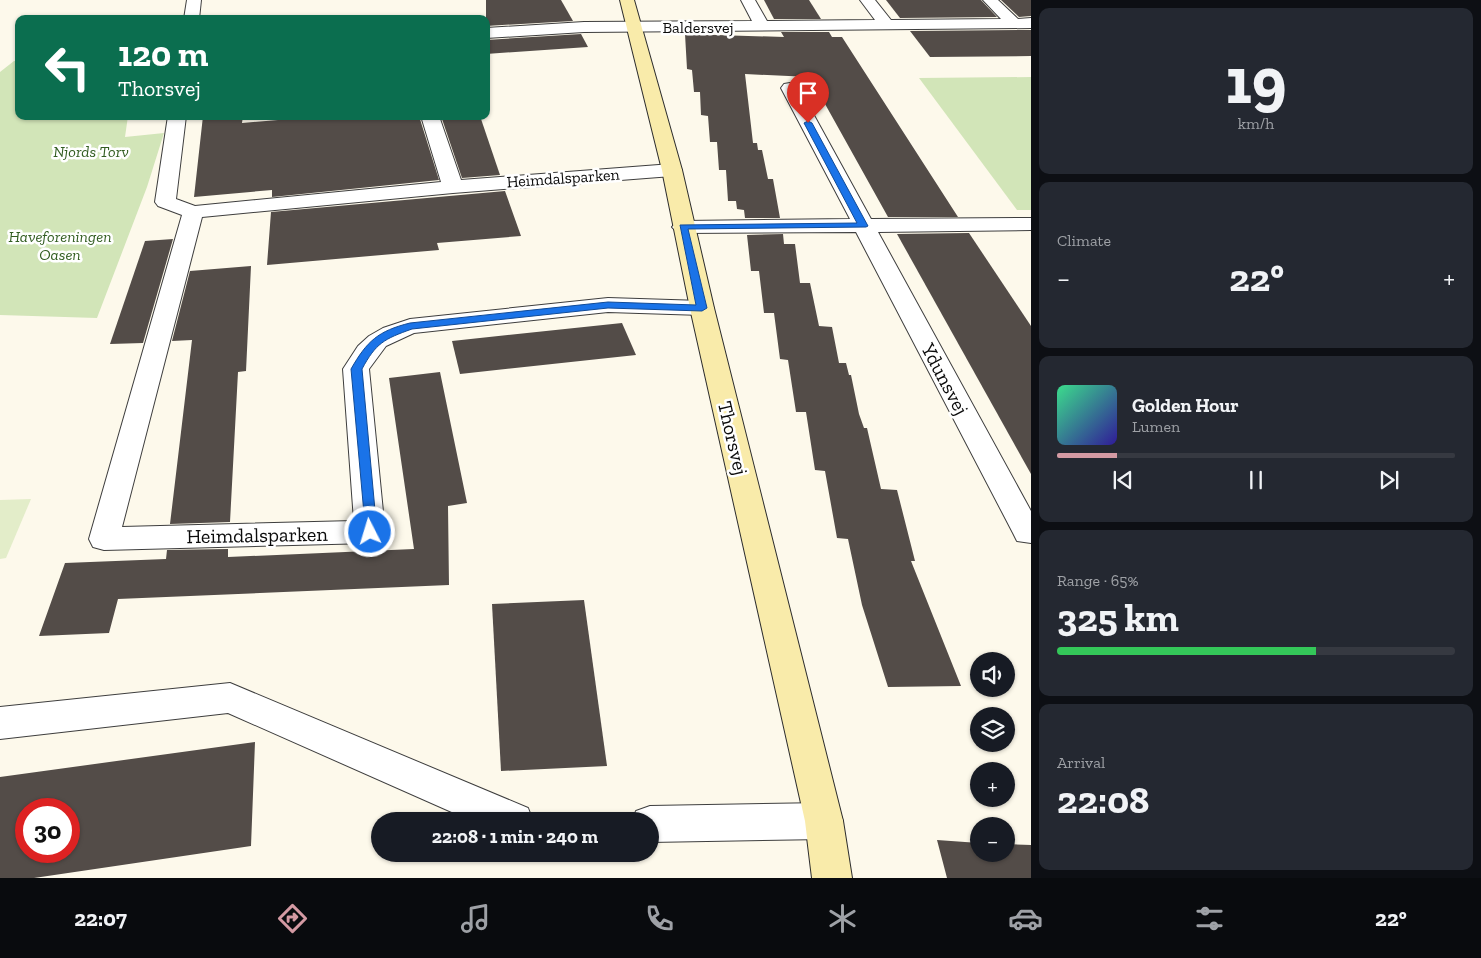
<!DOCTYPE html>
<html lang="en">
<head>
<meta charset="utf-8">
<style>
  :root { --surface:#171b24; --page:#242831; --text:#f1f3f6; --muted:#9ea1a6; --line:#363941; --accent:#d49aa3 }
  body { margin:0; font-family:"Zilla Slab",serif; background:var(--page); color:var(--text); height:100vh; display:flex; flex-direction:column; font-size:19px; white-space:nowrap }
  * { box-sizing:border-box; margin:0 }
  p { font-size:16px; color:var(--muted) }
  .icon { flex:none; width:28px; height:28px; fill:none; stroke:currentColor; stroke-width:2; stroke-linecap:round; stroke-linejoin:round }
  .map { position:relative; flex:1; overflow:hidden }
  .drawer { display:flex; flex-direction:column; gap:8px; padding:8px; background:#0d0f14; width:450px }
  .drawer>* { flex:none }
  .top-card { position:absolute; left:15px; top:15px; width:475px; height:105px; border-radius:10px; box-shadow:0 1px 4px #0004; background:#0b6e4f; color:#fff; overflow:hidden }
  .fabs { position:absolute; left:970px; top:652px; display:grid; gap:10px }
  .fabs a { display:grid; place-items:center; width:45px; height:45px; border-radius:50%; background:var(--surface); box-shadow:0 1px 4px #0004; font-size:25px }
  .speed { position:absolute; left:15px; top:798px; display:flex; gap:10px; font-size:25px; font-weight:700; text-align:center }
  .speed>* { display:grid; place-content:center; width:65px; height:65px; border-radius:50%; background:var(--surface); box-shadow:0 1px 4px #0004; line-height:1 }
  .speed .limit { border:8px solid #d22; background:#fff; color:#111 }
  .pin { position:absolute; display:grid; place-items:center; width:42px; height:42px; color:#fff; margin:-51px -21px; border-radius:50% 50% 50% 0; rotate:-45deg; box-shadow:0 0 5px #0007 }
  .pin .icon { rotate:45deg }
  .me { position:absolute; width:55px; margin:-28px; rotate:355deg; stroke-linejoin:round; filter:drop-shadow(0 0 4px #0008) }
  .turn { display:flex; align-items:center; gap:18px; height:105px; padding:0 20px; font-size:22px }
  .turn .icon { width:65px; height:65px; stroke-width:2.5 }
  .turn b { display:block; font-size:35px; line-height:42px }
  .big { font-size:38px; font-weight:700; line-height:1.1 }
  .drawer .widget { flex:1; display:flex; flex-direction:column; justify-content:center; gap:8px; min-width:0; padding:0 18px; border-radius:10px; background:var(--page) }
  .drawer .dial { align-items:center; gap:0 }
  .dial b { font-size:65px; line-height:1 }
  .song { display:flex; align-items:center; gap:15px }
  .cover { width:60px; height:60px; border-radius:8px; background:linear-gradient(135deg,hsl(150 70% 55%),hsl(250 70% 35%)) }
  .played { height:5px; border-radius:2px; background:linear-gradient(90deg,var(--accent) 15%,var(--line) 15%) }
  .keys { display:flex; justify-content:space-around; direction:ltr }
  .heat { display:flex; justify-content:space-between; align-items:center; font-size:28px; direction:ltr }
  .charge { height:8px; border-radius:4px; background:linear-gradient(90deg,#34c759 65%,var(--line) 0) }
  .trip { position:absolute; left:371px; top:812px; width:288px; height:50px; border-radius:25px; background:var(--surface); box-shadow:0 1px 4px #0004; font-weight:700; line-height:50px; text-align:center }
  .menu { display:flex; height:80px; justify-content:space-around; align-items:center; background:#090b0e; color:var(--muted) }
  .menu .icon { width:35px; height:35px }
  .menu .active { color:var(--accent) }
  .menu b { font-size:22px; color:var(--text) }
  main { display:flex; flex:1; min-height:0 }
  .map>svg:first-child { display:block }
  .green { fill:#d2e5b8 }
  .pitch { fill:#e3edc9 }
  .building { fill:#534c48; fill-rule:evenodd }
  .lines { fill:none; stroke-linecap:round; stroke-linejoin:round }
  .street-casing { stroke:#3e3e3e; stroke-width:2 }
  .secondary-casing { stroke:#2d2d2d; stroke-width:2 }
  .street { fill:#fff; fill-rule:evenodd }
  .secondary { fill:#f9ebaa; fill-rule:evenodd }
  .route { fill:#1a73e8; stroke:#114b97 }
  .labels { text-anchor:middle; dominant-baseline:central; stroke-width:5; stroke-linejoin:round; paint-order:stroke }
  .far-street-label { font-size:16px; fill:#0b0b0b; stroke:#fff }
  .far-park-label { font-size:16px; font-style:italic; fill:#325d21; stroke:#fff }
  .street-label { font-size:20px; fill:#0b0b0b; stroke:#fff }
</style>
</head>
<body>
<main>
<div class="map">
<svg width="1031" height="878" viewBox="0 0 1031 878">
  <rect width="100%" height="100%" fill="#fdf9eb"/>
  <g class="green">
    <polygon points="14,61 19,61 19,116 128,116 125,137 164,133 147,187 97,318 0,315 0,72"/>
    <polygon points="1031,77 1031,210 1017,210 919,78"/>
  </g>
  <polygon class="pitch" points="31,499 6,558 0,559 0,500"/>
  <g class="building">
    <polygon points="486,0 561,0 573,21 486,26"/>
    <polygon points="764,0 809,0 821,19 774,19"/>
    <polygon points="886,0 981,0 997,17 900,18"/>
    <polygon points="1001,0 1031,0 1031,16 1019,17"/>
    <polygon points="1031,30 1031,56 930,57 910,31"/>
    <polygon points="781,32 829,32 832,37 842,37 958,217 888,217 810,77 745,74 753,143 757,143 758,150 762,150 768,179 773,179 780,218 745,218 744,210 737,209 736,201 728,201 726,170 719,170 717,142 710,142 708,116 701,115 700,92 694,92 692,70 687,69 685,34 784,37"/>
    <polygon points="581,34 588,47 486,54 486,40"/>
    <polygon points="203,116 243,116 242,123 326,116 419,116 439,180 272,197 272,190 194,197"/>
    <polygon points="441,116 480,116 500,175 462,178"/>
    <polygon points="505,191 521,236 437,243 439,250 267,265 271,212"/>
    <polygon points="969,233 1031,326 1031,474 897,234"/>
    <polygon points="783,234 784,244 795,244 800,283 810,283 819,326 832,327 839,363 846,363 849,375 851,375 859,414 864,428 867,428 881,489 897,490 915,561 911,561 961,686 888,687 862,605 848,539 837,538 825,471 815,470 806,412 796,412 788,360 780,359 774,313 764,313 759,271 751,271 747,235"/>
    <polygon points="173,239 143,343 110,344 145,241"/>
    <polygon points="251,266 246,371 238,372 230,522 170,524 192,340 172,341 190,271"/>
    <polygon points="622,323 636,355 460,374 452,341"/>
    <polygon points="440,372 467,503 448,506 449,585 118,599 109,633 39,636 65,563 166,559 167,550 228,549 228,557 414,549 389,378"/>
    <polygon points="584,600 607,766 501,771 492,604"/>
    <path d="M255 742 251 846 34 878H0V777ZM26 809H69V851H26Z"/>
    <polygon points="937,840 979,843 979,854 1006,854 1006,844 1031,845 1031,878 947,878"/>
  </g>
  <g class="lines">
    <g class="street-casing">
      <g id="street">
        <polygon points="187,0 201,0 199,19 184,19"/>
        <polygon points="741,0 755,0 767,21 875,20 860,0 875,0 891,20 1001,19 983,0 998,0 1018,19 1031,18 1031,28 584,32 486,38 486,28 584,22 752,21"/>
        <polygon points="790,83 796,84 799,88 871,219 1031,218 1031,230 878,232 1031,511 1031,543 1017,541 1013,533 856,232 683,233 676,231 672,227 676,223 683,221 850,219 781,88 784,84"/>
        <polygon points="168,116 186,116 176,199 195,206 441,182 421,116 439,116 461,180 672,164 679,166 682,170 679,174 672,176 453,193 202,217 122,527 354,521 343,369 358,346 369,336 383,328 410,319 608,298 702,301 710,303 714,308 710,313 702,315 608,312 414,333 386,346 369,369 385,532 381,540 370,543 104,550 93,547 89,539 182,215 158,206 155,202"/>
        <polygon points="230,683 528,808 533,821 472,821 228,713 0,739 0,707"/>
        <polygon points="824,803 838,808 843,821 838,834 824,839 650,842 650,821 632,821 636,811 650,806"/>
      </g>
    </g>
    <g class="secondary-casing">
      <polygon id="secondary" points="620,0 634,0 682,170 714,308 843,821 852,878 812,878 805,821 690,308 662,170"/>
    </g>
    <use href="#street" class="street"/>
    <use href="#secondary" class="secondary"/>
  </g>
  <path class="route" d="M808 121 812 123 868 226 866 227 688 229 707 308 702 311 608 308 412 329C384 339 376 343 362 369L377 532 370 537 366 536 351 369C367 341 378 331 410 323L608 302 696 305 680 225 857 223 804 123Z"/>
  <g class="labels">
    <g class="far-street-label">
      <text x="698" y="27">Baldersvej</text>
      <text transform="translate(563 178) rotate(-4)">Heimdalsparken</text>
    </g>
    <g class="far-park-label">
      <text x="91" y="151">Njords Torv</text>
      <text x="60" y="236">Haveforeningen<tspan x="60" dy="18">Oasen</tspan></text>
    </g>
    <g class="street-label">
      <text transform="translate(945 379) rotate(62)">Ydunsvej</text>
      <text transform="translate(733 438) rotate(77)">Thorsvej</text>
      <text transform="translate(257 535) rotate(-1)">Heimdalsparken</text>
    </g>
  </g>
</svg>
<div class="fabs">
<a><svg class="icon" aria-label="sound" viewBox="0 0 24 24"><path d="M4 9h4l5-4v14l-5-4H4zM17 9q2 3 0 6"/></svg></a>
<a><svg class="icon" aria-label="layers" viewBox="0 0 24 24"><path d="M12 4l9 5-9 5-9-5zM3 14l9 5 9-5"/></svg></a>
<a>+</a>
<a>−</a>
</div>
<div class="speed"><div class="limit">30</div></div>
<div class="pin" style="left:808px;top:123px;background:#d93025"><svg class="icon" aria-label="arrive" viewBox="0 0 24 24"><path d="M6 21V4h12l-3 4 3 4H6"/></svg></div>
<svg class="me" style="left:370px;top:532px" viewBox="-20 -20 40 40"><circle r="17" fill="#1a73e8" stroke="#fff" stroke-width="3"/><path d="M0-11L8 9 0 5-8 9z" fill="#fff"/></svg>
<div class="trip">22:08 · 1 min · 240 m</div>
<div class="top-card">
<div class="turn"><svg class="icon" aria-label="left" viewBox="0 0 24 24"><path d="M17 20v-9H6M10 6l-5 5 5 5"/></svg><div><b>120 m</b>Thorsvej</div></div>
</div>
</div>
<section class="drawer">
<div class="widget dial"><b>19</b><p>km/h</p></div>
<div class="widget"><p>Climate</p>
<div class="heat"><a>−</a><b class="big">22°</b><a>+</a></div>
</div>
<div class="widget">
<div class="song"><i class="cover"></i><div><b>Golden Hour</b><p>Lumen</p></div></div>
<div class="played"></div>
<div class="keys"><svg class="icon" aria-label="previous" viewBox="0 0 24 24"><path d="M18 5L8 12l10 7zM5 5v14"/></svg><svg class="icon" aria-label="pause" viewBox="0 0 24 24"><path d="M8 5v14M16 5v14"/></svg><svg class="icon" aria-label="next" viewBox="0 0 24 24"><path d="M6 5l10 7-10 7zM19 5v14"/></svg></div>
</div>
<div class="widget"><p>Range · 65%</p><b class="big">325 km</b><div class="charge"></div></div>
<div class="widget"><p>Arrival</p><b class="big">22:08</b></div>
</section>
</main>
<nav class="menu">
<b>22:07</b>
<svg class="icon active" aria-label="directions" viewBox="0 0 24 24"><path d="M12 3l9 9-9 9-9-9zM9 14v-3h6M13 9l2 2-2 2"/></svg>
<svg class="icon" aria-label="music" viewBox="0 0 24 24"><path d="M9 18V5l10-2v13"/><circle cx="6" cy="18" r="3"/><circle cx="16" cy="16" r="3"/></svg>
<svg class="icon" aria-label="phone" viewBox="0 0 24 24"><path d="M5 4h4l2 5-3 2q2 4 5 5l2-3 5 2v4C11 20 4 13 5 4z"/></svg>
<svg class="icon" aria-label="climate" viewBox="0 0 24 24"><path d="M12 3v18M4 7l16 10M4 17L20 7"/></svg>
<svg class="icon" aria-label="car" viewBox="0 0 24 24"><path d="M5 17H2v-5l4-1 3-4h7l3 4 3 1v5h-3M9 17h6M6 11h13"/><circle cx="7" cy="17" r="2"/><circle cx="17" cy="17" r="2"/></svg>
<svg class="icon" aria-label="filters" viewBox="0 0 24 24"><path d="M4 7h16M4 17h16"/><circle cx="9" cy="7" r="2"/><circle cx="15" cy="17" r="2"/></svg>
<b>22°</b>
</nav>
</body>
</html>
